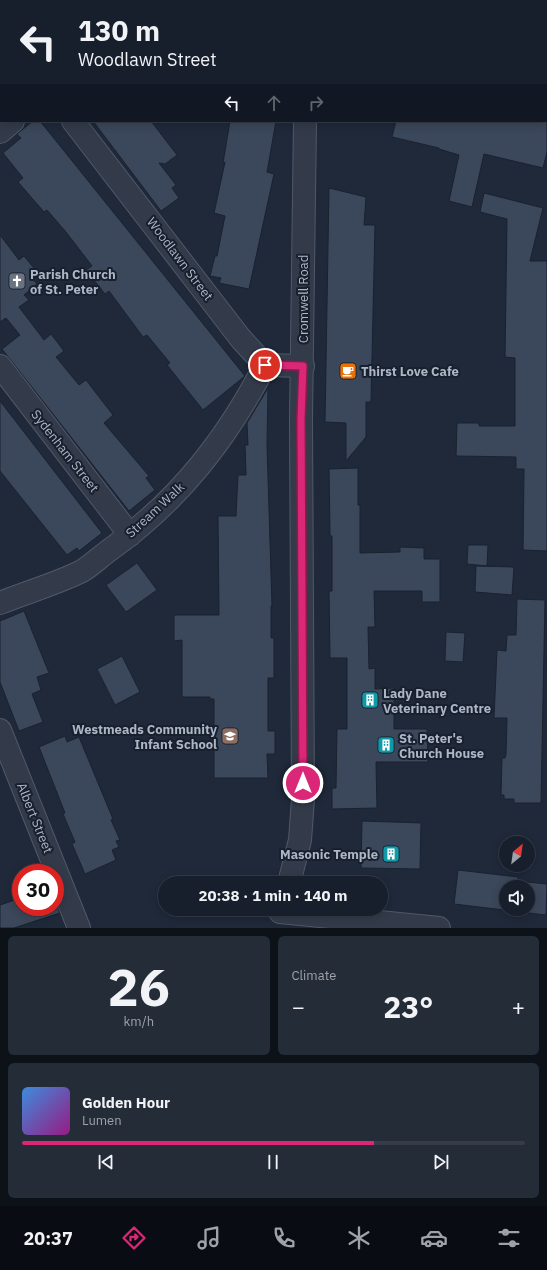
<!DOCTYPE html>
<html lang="en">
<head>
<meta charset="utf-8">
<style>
  :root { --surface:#171f2c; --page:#242c38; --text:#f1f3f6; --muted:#9ea2a9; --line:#363d48; --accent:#db2777 }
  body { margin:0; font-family:"IBM Plex Sans",sans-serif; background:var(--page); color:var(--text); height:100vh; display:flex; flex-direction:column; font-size:15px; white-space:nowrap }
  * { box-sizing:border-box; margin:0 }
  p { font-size:13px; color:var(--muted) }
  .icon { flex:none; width:22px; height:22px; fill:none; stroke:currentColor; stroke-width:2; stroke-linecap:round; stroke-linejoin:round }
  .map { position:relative; height:928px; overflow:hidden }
  .side { display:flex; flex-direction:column; gap:8px; padding:8px; background:#0d1118; flex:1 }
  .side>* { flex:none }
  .hud { position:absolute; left:0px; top:0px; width:547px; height:122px; box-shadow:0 2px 10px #0003,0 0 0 1px var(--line); background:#171f2c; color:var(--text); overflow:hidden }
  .needle { width:26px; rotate:29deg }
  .tools { position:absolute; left:499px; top:836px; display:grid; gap:8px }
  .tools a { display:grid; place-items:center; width:36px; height:36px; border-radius:50%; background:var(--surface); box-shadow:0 2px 10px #0003,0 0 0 1px var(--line); font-size:20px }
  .speed { position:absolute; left:12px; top:864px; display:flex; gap:8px; font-size:20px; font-weight:700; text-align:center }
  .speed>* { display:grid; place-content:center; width:52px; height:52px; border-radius:50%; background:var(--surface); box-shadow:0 2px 10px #0003,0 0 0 1px var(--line); line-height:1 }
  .speed .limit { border:6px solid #d22; background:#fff; color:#111 }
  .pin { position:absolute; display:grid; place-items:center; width:34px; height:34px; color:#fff; margin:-17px; border:2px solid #fff; border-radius:50%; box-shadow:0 1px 4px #0007 }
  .me { position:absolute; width:44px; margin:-22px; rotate:0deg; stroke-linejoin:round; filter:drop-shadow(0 0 3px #0008) }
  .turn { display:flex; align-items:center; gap:14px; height:84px; padding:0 12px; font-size:18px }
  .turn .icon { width:52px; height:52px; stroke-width:2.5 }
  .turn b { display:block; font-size:28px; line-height:34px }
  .lanes { display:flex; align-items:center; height:38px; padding:0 12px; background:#0003; justify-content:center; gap:20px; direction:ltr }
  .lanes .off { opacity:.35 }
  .big { font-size:30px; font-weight:700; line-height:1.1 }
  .side .tile { flex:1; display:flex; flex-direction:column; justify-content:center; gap:6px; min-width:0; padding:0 14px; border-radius:6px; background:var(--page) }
  .side .dial { align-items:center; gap:0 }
  .dial b { font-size:52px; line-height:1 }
  .song { display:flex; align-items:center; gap:12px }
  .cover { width:48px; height:48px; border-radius:6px; background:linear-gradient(135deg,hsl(210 70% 55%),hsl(310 70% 35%)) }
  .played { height:4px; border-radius:2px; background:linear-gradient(90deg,var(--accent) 70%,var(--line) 70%) }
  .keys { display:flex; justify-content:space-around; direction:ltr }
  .heat { display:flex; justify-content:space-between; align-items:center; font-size:22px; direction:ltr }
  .side .tiles { flex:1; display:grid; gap:8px; grid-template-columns:1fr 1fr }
  .tile:last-child { grid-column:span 2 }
  .trip { position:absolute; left:158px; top:876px; width:230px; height:40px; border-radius:20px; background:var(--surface); box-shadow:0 2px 10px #0003,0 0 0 1px var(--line); font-weight:700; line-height:40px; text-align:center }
  .tabs { display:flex; height:64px; justify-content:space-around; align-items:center; background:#090c12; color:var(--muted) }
  .tabs .icon { width:28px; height:28px }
  .tabs .on { color:var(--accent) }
  .tabs b { font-size:18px; color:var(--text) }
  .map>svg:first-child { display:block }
  .building { fill:#3b475a; stroke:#1a2230; fill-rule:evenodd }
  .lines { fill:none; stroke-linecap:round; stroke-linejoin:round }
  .minor-casing { stroke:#505968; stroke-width:24 }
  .minor { stroke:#333b4a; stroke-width:22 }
  .route-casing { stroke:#8e194d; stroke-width:10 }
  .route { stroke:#db2777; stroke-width:7 }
  .labels { text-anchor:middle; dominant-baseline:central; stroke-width:4; stroke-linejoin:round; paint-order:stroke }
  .street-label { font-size:13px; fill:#adb6c7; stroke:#18202e }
  .poi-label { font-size:13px; font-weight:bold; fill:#adb6c7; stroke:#18202e; text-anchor:start }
</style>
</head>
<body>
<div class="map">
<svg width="547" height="928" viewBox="0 0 547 928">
  <rect width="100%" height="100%" fill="#1f293a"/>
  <g class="building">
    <polygon points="33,121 40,121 245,376 203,410 167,365 170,363 147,335 143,337 109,291 105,294 86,270 92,266 66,232 47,210 44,212 18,182 23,178 3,153 21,138 17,134"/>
    <polygon points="93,121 151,121 177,155 165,164 159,163 176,185 172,188 179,198 161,211"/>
    <polygon points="230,121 276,121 267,172 274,174 249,289 219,283 221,278 210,276 215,256 217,256 225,216 214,213 225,162 223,163"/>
    <polygon points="396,121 547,121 547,152 543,168 484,154 472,207 449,201 459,155 439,149 439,148 392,137"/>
    <polygon points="329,188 366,197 364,225 375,225 371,402 366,402 366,437 346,461 346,423 325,422"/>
    <polygon points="484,193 543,208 530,261 547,261 547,551 523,550 524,469 516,469 516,457 456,456 457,423 479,423 479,426 515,426 515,358 505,357 507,219 480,212"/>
    <polygon points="0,235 19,260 24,256 38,273 32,278 37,284 24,295 29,300 19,307 44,340 51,334 64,351 56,357 79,385 86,380 113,415 104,423 149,476 146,478 155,490 129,511 2,349 20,335 6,318 0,322"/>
    <polygon points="268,388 267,444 272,606 271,606 271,638 274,638 274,678 268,678 268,731 275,731 275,754 267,754 268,778 214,778 214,699 210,699 210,697 182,697 182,640 174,641 174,615 219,615 218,516 236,516 238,475 246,475 245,445 248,445 247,423"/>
    <polygon points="0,401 102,533 79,551 77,548 67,555 0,471"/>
    <polygon points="358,468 358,505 360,505 360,553 400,552 400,547 424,548 424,559 440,559 440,602 422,602 422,591 374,591 375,627 368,627 369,669 375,668 375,689 394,688 394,729 427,729 428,762 376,762 377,808 332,809 332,788 336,788 337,729 347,729 347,658 330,658 329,591 332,591 332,536 330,536 329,469"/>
    <polygon points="468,545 488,545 487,566 467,564"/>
    <polygon points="137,563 157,590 126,612 106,585"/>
    <polygon points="476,566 514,567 512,595 475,592"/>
    <polygon points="517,599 545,600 541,803 514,803 514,799 504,799 504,795 501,795 502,758 505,758 506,754 507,718 494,718 497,650 506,651 507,635 516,635"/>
    <polygon points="24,611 49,673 37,677 41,690 32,694 43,722 19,731 0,682 0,621"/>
    <polygon points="446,632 465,633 463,662 445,661"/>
    <polygon points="122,656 140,692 115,705 97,669"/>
    <polygon points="65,736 67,742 79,737 113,819 111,820 120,840 116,841 119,847 112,850 116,860 85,874 72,844 75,842 63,814 65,813 39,747"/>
    <polygon points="362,821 421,823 420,869 361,868"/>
    <path d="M458 870 518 877V881L547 884 546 915 454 904ZM506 887H528V909H506Z"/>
    <polygon points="21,898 21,907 57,907 60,913 14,928 0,928 0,905"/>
  </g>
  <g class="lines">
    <g class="minor-casing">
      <g id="minor">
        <polyline points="166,1 168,0"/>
        <polyline points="310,1 310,0"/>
        <polyline points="0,30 1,32"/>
        <polyline points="546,91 547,91"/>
        <polyline points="73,121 241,339 265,365 303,366"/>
        <polyline points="0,132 13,121"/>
        <polyline points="0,366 130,535"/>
        <path d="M0 603C27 592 56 584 82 571 92 565 101 556 111 549 179 500 227 439 265 365"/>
        <polyline points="0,730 79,928"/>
        <polyline points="289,883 300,840 303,799 301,419 305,121"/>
        <polyline points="280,912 439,928"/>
      </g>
    </g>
    <use href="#minor" class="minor"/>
  </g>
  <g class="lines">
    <g class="route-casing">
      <polyline id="route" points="265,365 303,366 301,419 303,783"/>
    </g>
    <use href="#route" class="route"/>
  </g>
  <defs>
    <g id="church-square" transform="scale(0.9)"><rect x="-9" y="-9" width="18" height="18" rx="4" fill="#6b7280" stroke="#18202e"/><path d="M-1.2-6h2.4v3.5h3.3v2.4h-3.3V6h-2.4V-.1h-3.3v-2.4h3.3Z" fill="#fff"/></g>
    <g id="cafe-square" transform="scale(0.9)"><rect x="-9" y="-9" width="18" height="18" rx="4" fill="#e8710a" stroke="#18202e"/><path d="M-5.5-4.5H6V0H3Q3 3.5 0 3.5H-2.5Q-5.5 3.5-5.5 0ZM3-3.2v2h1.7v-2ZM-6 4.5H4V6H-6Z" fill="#fff"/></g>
    <g id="building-square" transform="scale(0.9)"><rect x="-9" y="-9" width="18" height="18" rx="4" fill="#0f9aa8" stroke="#18202e"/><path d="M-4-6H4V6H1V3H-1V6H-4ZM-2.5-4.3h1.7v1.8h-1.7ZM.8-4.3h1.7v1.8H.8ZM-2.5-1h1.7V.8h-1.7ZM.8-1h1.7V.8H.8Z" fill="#fff"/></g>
    <g id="school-square" transform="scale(0.9)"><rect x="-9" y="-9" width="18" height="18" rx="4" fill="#8d6e63" stroke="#18202e"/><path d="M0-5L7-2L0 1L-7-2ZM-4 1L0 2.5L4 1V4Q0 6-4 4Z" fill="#fff"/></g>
  </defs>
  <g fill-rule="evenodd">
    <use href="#church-square" x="17" y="281"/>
    <use href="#cafe-square" x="348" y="371"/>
    <use href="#building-square" x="370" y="700"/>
    <use href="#school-square" x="230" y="736"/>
    <use href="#building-square" x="386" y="745"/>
    <use href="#building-square" x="391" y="854"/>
  </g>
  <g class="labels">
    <g class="street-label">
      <text transform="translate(180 259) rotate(53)">Woodlawn Street</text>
      <text transform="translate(303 299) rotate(-90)">Cromwell Road</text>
      <text transform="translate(65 451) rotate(52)">Sydenham Street</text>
      <text transform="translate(155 510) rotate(-43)">Stream Walk</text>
      <text transform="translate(35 818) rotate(68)">Albert Street</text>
    </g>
    <g class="poi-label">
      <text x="30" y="274">Parish Church<tspan x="30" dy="15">of St. Peter</tspan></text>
      <text x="361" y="371">Thirst Love Cafe</text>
      <text x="383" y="693">Lady Dane<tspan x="383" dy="15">Veterinary Centre</tspan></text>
      <text x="217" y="729" text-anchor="end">Westmeads Community<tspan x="217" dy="15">Infant School</tspan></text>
      <text x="399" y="738">St. Peter's<tspan x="399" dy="15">Church House</tspan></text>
      <text x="378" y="854" text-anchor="end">Masonic Temple</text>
    </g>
  </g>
</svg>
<div class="tools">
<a><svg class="needle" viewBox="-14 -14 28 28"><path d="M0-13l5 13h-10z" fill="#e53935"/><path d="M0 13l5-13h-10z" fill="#9ea2a9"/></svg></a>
<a><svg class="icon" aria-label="sound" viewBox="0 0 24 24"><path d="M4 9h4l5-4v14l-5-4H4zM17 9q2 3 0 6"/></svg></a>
</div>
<div class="speed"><div class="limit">30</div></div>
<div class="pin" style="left:265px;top:365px;background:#d93025"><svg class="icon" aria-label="arrive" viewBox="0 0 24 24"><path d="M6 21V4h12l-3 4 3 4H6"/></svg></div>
<svg class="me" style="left:303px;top:783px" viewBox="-20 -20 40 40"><circle r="17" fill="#db2777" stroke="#fff" stroke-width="3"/><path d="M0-11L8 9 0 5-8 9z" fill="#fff"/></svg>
<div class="trip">20:38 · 1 min · 140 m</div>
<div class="hud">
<div class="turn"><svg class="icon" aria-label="left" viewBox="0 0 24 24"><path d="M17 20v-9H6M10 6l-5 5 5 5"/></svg><div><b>130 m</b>Woodlawn Street</div></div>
<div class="lanes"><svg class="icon" aria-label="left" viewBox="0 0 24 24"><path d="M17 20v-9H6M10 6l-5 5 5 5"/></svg><svg class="icon off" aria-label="ahead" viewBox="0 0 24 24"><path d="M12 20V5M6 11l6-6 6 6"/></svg><svg class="icon off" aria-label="right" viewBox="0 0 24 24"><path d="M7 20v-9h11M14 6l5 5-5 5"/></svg></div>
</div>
</div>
<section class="side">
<div class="tiles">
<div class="tile dial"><b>26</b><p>km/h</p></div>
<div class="tile"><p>Climate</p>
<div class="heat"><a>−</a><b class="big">23°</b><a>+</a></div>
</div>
<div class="tile">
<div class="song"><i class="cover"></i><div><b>Golden Hour</b><p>Lumen</p></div></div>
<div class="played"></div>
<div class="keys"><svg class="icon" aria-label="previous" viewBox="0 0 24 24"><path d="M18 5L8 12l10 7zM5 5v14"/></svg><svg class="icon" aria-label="pause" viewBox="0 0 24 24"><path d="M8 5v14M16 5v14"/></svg><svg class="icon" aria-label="next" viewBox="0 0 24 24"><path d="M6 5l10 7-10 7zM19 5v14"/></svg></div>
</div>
</div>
</section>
<nav class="tabs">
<b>20:37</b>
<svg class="icon on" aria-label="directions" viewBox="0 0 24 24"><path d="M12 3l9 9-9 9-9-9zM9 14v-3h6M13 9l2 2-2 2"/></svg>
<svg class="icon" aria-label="music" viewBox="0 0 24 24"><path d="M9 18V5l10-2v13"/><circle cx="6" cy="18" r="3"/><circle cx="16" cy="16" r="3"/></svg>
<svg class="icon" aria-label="phone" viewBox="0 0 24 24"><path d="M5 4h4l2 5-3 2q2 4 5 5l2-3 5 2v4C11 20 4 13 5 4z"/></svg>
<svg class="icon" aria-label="climate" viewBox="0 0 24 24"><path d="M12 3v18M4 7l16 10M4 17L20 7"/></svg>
<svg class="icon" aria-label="car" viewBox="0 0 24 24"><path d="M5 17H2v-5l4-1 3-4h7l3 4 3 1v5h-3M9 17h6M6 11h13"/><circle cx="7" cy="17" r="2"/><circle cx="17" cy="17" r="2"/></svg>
<svg class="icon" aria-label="filters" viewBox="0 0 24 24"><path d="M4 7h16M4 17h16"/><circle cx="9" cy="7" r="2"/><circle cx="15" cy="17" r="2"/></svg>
</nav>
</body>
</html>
